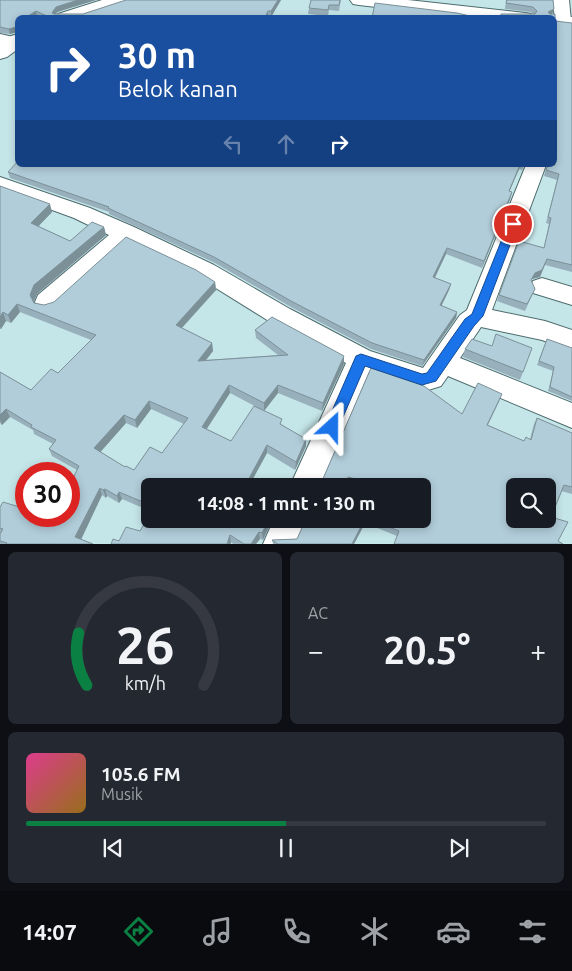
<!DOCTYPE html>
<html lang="id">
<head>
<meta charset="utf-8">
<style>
  :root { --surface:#171b24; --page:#242831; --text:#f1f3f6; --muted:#9ea1a6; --line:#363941; --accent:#0b8043 }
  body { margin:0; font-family:Ubuntu,sans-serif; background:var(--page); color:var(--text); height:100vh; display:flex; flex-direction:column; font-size:19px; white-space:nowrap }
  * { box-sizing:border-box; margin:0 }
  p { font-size:16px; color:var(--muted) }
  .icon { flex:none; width:28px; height:28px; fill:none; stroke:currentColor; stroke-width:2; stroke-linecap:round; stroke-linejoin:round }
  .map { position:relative; height:544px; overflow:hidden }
  .panel { display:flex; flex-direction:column; gap:8px; padding:8px; background:#0d0f14; flex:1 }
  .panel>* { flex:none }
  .hud { position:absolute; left:15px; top:15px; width:542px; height:152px; border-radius:8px; box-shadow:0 2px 8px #0003; background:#1a4fa0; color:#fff; overflow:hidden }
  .buttons { position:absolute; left:506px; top:478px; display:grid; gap:10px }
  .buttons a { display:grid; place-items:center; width:50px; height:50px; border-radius:8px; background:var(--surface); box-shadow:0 2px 8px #0003; font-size:25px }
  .speed { position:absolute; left:15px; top:462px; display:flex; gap:10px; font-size:25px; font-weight:700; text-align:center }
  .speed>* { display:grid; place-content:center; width:65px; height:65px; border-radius:50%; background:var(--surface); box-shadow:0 2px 8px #0003; line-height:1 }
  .speed .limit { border:8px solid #d22; background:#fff; color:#111 }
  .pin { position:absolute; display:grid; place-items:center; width:42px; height:42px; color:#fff; margin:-21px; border:2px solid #fff; border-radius:50%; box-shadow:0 1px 5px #0007 }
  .me { position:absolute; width:55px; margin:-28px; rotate:24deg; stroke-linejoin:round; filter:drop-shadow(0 0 4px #0008) }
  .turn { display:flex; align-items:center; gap:18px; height:105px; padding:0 20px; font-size:22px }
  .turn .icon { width:65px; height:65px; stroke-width:2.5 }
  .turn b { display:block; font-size:35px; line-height:42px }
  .lanes { display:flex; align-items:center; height:48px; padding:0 20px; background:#0003; justify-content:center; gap:25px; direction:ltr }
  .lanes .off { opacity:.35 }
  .big { font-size:38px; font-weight:700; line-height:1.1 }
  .panel .widget { flex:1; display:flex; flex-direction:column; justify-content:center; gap:8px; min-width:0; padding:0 18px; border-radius:8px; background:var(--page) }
  .panel .dial { align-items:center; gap:0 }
  .dial svg { height:130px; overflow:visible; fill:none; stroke:var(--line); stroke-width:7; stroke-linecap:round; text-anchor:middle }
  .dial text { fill:var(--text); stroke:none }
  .song { display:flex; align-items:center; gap:15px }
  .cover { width:60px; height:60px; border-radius:8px; background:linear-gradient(135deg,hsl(330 70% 55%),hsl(40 70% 35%)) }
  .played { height:5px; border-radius:2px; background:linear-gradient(90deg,var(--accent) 50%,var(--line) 50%) }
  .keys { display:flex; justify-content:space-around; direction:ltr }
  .heat { display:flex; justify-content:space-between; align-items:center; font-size:28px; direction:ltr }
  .panel .tiles { flex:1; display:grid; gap:8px; grid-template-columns:1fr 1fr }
  .widget:last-child { grid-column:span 2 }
  .trip { position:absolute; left:141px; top:478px; width:290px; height:50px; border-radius:8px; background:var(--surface); box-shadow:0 2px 8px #0003; font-weight:700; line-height:50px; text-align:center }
  .tab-bar { display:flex; height:80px; justify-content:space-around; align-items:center; background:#090b0e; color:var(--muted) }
  .tab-bar .icon { width:35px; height:35px }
  .tab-bar .active { color:var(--accent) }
  .tab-bar b { font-size:22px; color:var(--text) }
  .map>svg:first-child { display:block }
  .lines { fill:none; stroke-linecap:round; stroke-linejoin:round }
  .minor-casing { stroke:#4d6b6d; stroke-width:2 }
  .tertiary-casing { stroke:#4d6b6d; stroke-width:2 }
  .minor { fill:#fff; fill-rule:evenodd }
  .tertiary { fill:#fff; fill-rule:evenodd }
  .wall { fill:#98b0bb; fill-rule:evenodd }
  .shaded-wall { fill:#7c9098 }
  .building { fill:#b1cdd9; stroke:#7c9098; fill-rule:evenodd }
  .route { fill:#1a73e8; stroke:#114b97 }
</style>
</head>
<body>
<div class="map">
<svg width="572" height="544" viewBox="0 0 572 544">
  <rect width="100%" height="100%" fill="#c5e6e9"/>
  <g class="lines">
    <g class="minor-casing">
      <g id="minor">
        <polygon points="553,0 569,0 571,21 569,24 557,24 555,21"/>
        <polygon points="0,34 18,38 18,46 0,44"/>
        <polygon points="526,165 546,165 492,310 545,321 572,330 572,351 542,340 481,327 460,358 572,403 572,428 448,376 441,386 425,391 369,372 320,486 290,486 346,363 272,323 198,277 127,243 56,309 47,311 38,309 35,302 38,295 109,235 74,218 0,191 0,177 90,208 134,227 214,265 290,309 370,351 423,368 460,315 467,310"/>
        <polygon points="542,278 572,287 572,305 533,293 530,287 533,281"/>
        <polygon points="274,519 306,519 295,544 263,544"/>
      </g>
    </g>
    <g class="tertiary-casing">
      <g id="tertiary">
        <polygon points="102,0 129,0 126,4 84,18 55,18 58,14"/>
        <polygon points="350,0 408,0 525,13 531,14 534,18 471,18 359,5 353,4"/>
        <polygon points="555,15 572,17 572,27 555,25 555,18 548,18"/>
        <polygon points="18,34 18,49 7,57 0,59 0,44 11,36"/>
      </g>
    </g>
    <use href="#minor" class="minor"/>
    <use href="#tertiary" class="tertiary"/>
  </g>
  <g class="wall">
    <polygon points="0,0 96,0 57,12 56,14 83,14 281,0 271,17 269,16 268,18 40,18 37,16 35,18 18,18 10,34 0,33"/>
    <polygon points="311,0 341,0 339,11 329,10 328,16 308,14 309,8"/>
    <polygon points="506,0 553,0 554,9 552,14 533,14 531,12 505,9"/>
    <polygon points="555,21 572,23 572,272 545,265 540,277 532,279 531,281 535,289 525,311 497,301 499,295 544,248 549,224 546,223 557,180 544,176 547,165 555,165"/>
    <polygon points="18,165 524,165 522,170 519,169 509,192 512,192 510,199 482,268 446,254 435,278 451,284 449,290 441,306 457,312 456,318 422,366 371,349 291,307 215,263 109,214 109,212 10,178 8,172"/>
    <path d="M0 186 52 212 38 226 70 241 104 227 106 235 37 294 34 301V303L44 305 215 282 216 290 182 328 212 343 213 351 206 360 278 355 256 338 255 330 344 364 322 411 278 393 264 411 282 425 306 446 295 470 267 453 249 486H150V511L122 499 119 503 107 496 106 498 102 495 81 539 93 544H0V507L26 509 69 516 77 470 52 456 49 449 53 444 34 434 33 430 10 417 2 425 0 423V372L31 390 58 373 91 340 20 312 11 323 6 321 1 329H0ZM230 393 262 410 231 441 207 429ZM151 409 184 424 162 453 134 470 125 467 100 452 126 423 137 428Z"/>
    <polygon points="547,339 572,348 572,401 548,391 553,371 537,365"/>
    <polygon points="492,346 523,372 520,380 463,357 465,349"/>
    <polygon points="500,400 488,425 524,441 530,439 534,424 537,418 572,433 572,494 561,491 397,536 365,523 354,544 273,544 272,540 297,539 306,519 422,519 422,486 360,486 348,483 346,486 306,486 306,485 322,481 462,414"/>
    <polygon points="150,519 271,519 271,522 263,540 260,539 256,544 233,544 231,542 231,544 111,544 140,531"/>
  </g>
  <g class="shaded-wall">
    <polygon points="78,0 96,0 57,12 54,18 52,13 56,7"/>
    <polygon points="278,0 281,0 271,17 271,11"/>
    <polygon points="554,9 552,14 546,18 548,12"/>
    <polygon points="36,11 37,16 35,18 25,18"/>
    <polygon points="268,11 268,18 265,18"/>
    <polygon points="18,25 18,32 10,34 9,29"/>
    <polygon points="520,165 519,169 507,197 509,191"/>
    <polygon points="512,192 510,199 482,268 484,261"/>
    <polygon points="50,204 52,212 34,231 31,223"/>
    <polygon points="104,227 106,235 37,294 33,303 30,295 34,285"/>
    <polygon points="447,248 446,254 432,283 433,277"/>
    <polygon points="547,259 540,277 532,279 528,286 531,280 535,273"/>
    <polygon points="215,282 216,290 177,333 176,325"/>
    <polygon points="451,284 449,290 439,311 440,305"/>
    <polygon points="17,304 20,312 11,323 8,315"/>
    <polygon points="3,312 6,321 1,329 0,327 0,317"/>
    <polygon points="457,312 456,318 422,366 424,360"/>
    <polygon points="212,343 213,351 199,369 198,361"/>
    <polygon points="344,356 344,364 322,411 323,403"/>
    <polygon points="229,385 230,393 203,434 202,427"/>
    <polygon points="278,385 278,393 264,411 264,403"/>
    <polygon points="149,401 151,409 137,428 135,420"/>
    <polygon points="6,409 10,417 2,425 0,420 0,415"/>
    <polygon points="124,415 126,423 97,456 94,448"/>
    <polygon points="306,439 306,446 295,470 296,462"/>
    <polygon points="267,445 267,453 249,486 245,486"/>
    <polygon points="348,477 348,483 346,486 344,486"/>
    <polygon points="100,488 102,495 79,544 75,537"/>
    <polygon points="105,489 107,496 106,498 103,490"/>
    <polygon points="119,492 122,499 119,503 117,496"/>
    <polygon points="269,519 271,519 271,522 263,540 262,533"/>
    <polygon points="365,519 365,523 354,544 352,544"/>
    <polygon points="259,532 260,539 256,544 251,544"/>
    <polygon points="230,535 231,544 227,544"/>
  </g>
  <g class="building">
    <polygon points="0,0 78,0 56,7 52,13 54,14 83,14 126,0 278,0 271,11 268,11 265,18 51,18 36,11 25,18 18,18 18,25 16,27 9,29 0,27"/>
    <polygon points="311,0 340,0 339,5 329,5 328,10 309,8"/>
    <polygon points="507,0 553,0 554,9 548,12 550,14 555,14 555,18 500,18 501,14 535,14 537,11 533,7 506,3"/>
    <polygon points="375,3 457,13 470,16 494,18 372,18"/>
    <polygon points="555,19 555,21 572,23 572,265 547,259 542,270 535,273 531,280 535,289 527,304 499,295 519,241 544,248 551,218 548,217 559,174 546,170 548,165 555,165"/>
    <polygon points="18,161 18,165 520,165 509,191 512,192 484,261 447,248 433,277 451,284 440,305 457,312 424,360 372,343 291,301 214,257 108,208 109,207 8,172"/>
    <path d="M0 186 50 204 31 223 70 241 92 222 104 227 34 285 30 295 34 303 44 305 54 302 126 237 196 270 215 282 176 325 212 343 198 361 288 355 255 330 272 317 344 356 323 403 278 385 264 403 229 385 202 427 231 441 254 406 282 419 280 424 306 439 296 462 267 445 245 486H150V505L119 492 117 496 105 489 103 490 100 488 75 537 93 544H6L7 543 0 541V534L3 529 0 528V507L3 502 26 509V516H69V486L79 466 49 449 56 440 31 427 32 425 6 409 0 415V372L31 390 51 369 58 373 96 335 17 304 8 315 3 312 0 317ZM149 401 188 418 162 453 150 447 134 470 126 466 125 467 94 448 124 415 135 420Z"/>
    <polygon points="496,334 532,348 523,372 465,349 472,339 492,346"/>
    <polygon points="547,339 572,348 572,397 550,387 554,367 539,361"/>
    <path d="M371 368 424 386 462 414 478 383 502 394 487 425 524 441 526 437 531 440 537 418 572 433V487L564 485 551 517 568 522 558 541 563 544H394L399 531 369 519H422V486H378V485L348 477 344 486H309L306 485 308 482 322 481ZM515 486H548V519H515Z"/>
    <polygon points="150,514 150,519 269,519 262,533 259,532 251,544 244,544 230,535 227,544 111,544 113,539 119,541 126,527 140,531"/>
    <polygon points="306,519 365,519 352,544 278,544 272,540 297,539"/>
  </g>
  <polygon class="route" points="513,221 518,224 483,316 474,326 436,381 422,385 365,366 337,431 332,433 327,431 325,427 356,356 361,354 422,374 427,373 465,319 472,314 508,224"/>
</svg>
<div class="buttons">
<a><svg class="icon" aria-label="search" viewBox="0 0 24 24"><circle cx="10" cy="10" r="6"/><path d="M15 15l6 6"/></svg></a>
</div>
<div class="speed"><div class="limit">30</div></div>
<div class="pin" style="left:513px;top:224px;background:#d93025"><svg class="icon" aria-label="arrive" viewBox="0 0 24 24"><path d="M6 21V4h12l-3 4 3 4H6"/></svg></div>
<svg class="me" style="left:332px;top:427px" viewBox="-20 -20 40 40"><path d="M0-17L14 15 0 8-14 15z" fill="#1a73e8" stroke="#fff" stroke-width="4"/></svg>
<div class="trip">14:08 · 1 mnt · 130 m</div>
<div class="hud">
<div class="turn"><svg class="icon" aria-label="right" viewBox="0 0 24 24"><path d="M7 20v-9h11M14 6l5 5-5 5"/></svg><div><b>30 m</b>Belok kanan</div></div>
<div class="lanes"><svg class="icon off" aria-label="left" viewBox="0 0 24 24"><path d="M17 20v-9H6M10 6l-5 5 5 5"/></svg><svg class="icon off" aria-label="ahead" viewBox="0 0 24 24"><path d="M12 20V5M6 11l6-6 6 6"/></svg><svg class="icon" aria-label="right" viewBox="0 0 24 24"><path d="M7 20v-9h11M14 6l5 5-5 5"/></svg></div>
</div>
</div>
<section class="panel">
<div class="tiles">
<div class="widget dial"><svg viewBox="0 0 100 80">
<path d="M14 69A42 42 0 1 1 86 69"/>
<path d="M14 69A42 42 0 0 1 9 37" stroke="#0b8043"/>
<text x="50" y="56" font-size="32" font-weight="700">26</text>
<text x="50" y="72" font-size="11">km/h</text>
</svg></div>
<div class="widget"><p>AC</p>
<div class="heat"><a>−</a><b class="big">20.5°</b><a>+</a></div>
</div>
<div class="widget">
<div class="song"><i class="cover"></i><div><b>105.6 FM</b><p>Musik</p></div></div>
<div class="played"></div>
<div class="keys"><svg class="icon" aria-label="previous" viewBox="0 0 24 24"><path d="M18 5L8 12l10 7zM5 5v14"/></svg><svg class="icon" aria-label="pause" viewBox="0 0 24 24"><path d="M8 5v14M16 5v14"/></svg><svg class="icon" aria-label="next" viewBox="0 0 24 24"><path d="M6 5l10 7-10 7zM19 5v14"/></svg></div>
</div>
</div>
</section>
<nav class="tab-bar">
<b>14:07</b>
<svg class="icon active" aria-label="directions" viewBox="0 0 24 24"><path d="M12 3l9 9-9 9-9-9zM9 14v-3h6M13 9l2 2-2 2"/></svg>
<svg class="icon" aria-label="music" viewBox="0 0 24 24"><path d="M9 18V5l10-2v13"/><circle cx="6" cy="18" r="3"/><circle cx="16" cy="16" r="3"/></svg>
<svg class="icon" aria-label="phone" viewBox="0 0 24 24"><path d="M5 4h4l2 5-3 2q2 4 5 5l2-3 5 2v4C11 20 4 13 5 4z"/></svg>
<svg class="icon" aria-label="climate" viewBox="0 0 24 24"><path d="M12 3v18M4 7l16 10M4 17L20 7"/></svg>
<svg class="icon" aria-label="car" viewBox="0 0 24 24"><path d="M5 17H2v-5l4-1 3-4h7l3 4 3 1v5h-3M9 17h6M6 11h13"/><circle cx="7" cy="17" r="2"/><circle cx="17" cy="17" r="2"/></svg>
<svg class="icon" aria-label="filters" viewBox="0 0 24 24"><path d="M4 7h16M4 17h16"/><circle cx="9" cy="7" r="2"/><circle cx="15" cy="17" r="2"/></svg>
</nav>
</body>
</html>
